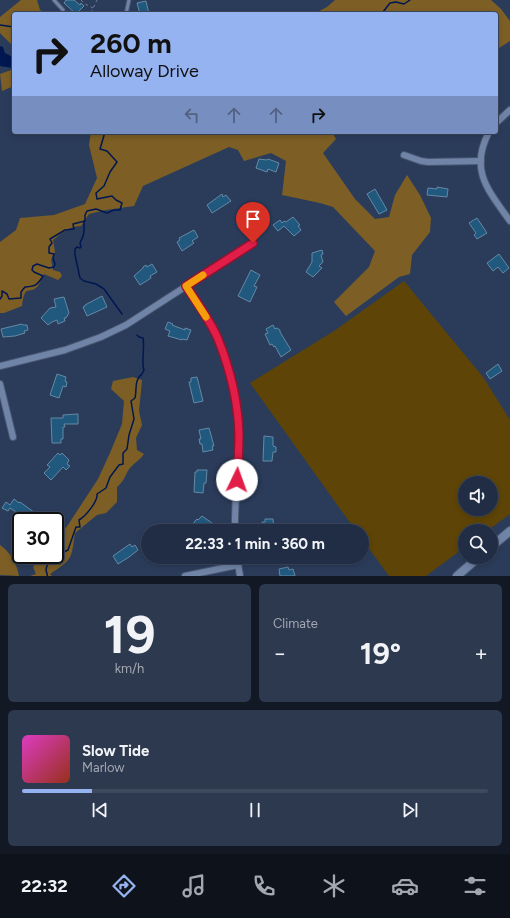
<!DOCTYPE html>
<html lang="en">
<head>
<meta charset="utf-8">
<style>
  :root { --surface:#202d44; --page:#2d394f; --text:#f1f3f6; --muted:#a2a8b2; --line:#3d495d; --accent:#95b2f1 }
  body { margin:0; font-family:Figtree,sans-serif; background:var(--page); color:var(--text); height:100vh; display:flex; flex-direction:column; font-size:15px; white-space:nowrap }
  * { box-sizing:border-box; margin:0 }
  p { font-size:13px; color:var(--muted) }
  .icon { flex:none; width:22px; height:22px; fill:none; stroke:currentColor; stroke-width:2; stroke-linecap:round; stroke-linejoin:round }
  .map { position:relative; height:576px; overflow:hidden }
  .drawer { display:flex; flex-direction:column; gap:8px; padding:8px; background:#121925; flex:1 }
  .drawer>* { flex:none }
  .hud { position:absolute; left:12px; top:12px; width:486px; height:122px; border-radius:4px; box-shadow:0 2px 6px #0003,0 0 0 1px var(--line); background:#95b2f1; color:#111; overflow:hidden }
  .tools { position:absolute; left:458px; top:476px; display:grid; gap:8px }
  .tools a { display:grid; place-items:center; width:40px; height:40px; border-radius:50%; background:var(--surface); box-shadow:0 2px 6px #0003,0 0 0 1px var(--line); font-size:20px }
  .speed { position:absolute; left:12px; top:512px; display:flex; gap:8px; font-size:20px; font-weight:700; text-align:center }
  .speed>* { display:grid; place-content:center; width:52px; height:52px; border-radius:50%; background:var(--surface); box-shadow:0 2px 6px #0003,0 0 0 1px var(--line); line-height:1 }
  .speed .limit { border:2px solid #111; border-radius:6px; background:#fff; color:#111 }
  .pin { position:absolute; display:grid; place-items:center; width:34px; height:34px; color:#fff; margin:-41px -17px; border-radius:50% 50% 50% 0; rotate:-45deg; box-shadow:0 0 4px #0007 }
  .pin .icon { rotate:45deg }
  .me { position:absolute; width:44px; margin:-22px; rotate:3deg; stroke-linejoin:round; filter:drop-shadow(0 0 3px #0008) }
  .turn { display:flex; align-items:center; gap:14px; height:84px; padding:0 12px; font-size:18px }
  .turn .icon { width:52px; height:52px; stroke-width:2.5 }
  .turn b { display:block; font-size:28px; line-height:34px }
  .lanes { display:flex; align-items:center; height:38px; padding:0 12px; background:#0003; justify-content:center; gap:20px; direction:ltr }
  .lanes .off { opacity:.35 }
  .big { font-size:30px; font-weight:700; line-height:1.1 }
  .drawer .tile { flex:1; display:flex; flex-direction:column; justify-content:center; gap:6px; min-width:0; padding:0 14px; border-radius:6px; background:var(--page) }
  .drawer .dial { align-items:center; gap:0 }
  .dial b { font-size:52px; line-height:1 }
  .song { display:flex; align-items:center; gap:12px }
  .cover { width:48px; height:48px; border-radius:6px; background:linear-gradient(135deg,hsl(310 70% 55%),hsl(10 70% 35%)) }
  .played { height:4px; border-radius:2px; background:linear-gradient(90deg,var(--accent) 15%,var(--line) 15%) }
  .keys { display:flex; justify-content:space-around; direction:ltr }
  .heat { display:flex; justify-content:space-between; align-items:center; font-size:22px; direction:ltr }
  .drawer .tiles { flex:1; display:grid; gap:8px; grid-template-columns:1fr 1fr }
  .tile:last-child { grid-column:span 2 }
  .trip { position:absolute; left:141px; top:524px; width:228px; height:40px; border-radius:20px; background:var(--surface); box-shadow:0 2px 6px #0003,0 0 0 1px var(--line); font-weight:700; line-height:40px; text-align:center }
  .menu { display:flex; height:64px; justify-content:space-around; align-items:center; background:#0d121b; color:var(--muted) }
  .menu .icon { width:28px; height:28px }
  .menu .current { color:var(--accent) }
  .menu b { font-size:18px; color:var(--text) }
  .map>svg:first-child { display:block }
  .green { fill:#5e4407; fill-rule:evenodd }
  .forest { fill:#7d5f25 }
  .water { fill:#001752 }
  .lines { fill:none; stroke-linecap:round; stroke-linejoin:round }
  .stream { stroke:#001752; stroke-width:1.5 }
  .building { fill:#20587e; stroke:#6589a5 }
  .service-casing { stroke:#495771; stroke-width:5 }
  .minor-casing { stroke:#495771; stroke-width:8 }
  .tertiary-casing { stroke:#495771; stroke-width:10 }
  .path { stroke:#6d7c96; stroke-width:1; stroke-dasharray:3 3; stroke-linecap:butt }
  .service { stroke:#7084a7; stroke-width:3 }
  .minor { stroke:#7084a7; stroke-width:6 }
  .tertiary { stroke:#7084a7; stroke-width:8 }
  .route-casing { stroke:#92132f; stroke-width:10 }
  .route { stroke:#e11d48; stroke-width:7 }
  .slow { stroke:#f59e0b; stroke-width:7 }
</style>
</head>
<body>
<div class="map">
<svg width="510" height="576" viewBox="0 0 510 576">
  <rect width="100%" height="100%" fill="#2b3c5b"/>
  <path class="green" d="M404 281 483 377 510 420V514L487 531H465V547L426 576H389L362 539V531H356L250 383 334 331ZM465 483H491V509H465Z"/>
  <g class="forest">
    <polygon points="21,0 37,0 40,10 49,14 14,14 14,47 0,33 0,17"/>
    <polygon points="335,0 491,0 501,9 510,21 510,41 496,50 496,14 313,14 327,7"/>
    <polygon points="14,69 14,86 2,91 0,74"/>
    <path d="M91 132H332L336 139 323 153 355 199 375 219 389 217 395 195 407 175 420 195 431 218 430 232 412 255 410 274 399 277 346 316 334 302 369 267 375 251 333 207 320 203 282 195 286 161 271 153 244 161 238 150 229 147 143 186 134 206 106 210 89 214 81 226C70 226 62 233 53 240L55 252 51 260 53 270 60 272 62 276 58 280 44 274C42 277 41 282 38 286 29 296 25 282 22 306L4 313H0V242L16 230 20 218 54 215 85 204 97 178 89 145Z"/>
    <path d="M133 377 142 380 139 411 142 425 136 438 137 450 144 454C140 460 135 462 130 468 125 474 126 479 117 487V502L106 513 97 515 75 533C71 559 73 559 50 574L52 576H30L36 574 33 567 43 555H55V540L68 525 98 479 110 453 122 424 124 401 111 389 113 381Z"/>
    <path d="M0 545C10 552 17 563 19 576H20L0 575Z"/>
  </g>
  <path class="water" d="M0 46 3 47 5 53C12 56 16 60 13 68L0 66Z"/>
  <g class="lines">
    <g class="stream">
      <polyline points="380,14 383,12 390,3 396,2 404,4 410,0"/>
      <polyline points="0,25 14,27"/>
      <path d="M84 221C84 232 85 233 80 243L81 247 80 248 77 247 75 249V255L80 278 84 281 96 284 104 289 122 314"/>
      <path d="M0 299 2 296V291L7 294 9 299 21 298V292L25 287C35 286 37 286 43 276L34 272 32 270 33 266 37 264 49 268 54 267 55 264 53 258 54 254 49 253V247L52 243 50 239 65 230 74 229 73 224 85 221V215L87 211 96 209 107 213 114 210H120L122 203 116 200 112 196 97 199 96 193 104 186 110 172 117 162 107 151 100 149 105 132"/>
      <path d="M47 576C48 574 46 572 46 570 46 561 61 553 68 550L76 527H80L79 520C86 516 98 501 97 494L106 488 110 477 119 465 123 464V453L127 449 129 435 134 419 131 401 135 398C137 390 134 379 142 374L144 370C141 362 145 348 143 338L139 337 137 335"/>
    </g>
  </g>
  <g class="building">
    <polygon points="66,0 74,0 80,5 81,3 84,6 76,14 64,3"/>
    <polygon points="146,1 149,14 140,14 137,3"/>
    <polygon points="259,159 267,160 268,159 279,163 276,172 268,169 267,172 256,168"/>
    <polygon points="437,187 448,189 447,197 427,195 428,188 437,189"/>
    <polygon points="375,189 387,210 379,214 367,194"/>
    <polygon points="222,194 223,197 226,195 231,201 212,213 207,205"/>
    <polygon points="293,217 300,225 298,226 301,230 294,236 284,226 278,231 273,225 280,220 282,223 284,221 286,222"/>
    <polygon points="477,218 487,233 477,239 474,235 476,233 469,223"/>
    <polygon points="194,230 198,237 192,241 194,243 182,251 177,242 180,240 179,238"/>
    <polygon points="322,250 323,254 321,255 323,262 319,266 322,268 313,277 306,272 312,262 312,253"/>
    <polygon points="499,254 509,268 503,273 498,267 493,271 487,263"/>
    <polygon points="152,264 157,272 150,276 151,278 148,280 140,285 134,276 143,268 143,267 146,265 147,267"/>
    <polygon points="251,270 260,275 254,286 257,287 250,302 238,296"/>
    <polygon points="102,296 107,307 87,316 83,307 85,306 85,305"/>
    <polygon points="64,297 69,313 66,318 64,318 65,321 58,324 57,320 52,322 48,325 41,318 50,308 56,307 54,299"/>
    <polygon points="168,322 173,324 172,325 185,330 185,328 191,330 187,340 182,339 182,340 168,336 170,331 165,329"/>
    <polygon points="22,324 23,325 27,325 28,330 24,331 25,333 15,336 3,337 1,329"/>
    <polygon points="273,325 275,329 277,328 280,330 280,332 291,350 281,357 275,346 274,347 272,344 270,345 265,334 268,333 266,329"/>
    <polygon points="498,364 502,371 490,379 486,373"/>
    <polygon points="57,374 66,377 65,381 67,382 66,387 63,386 59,398 50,395"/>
    <polygon points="197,377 203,401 194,403 189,382 191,382 191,378"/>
    <polygon points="78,414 78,424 64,424 65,427 63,427 63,439 61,439 61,443 52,443 51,418 63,418 63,415"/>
    <polygon points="209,428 214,446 212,446 213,450 203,452 202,444 200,444 199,439 201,439 199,430"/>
    <polygon points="264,436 273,437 273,446 276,447 276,452 273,452 272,461 263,461"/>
    <polygon points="58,453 60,455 62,453 69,460 67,464 70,466 66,470 63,467 51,480 44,473 50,467 47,465"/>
    <polygon points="197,470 207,470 206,483 204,483 203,493 194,492 195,472 197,472"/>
    <polygon points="14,499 19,503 20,502 38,515 34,521 29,519 28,520 10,508 8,511 2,508 6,502 10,505"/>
    <polygon points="202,516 212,523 207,531 188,531 195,521 197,519 198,520"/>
    <polygon points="265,519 273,519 274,531 263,531 262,522 265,522"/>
    <polygon points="130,544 132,547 135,545 138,550 129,557 118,564 113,556"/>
    <polygon points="288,567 289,570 293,569 295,576 280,576 279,569"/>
  </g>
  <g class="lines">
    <g class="service-casing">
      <g id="service">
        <polyline points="54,0 63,10"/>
        <polyline points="126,14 129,0"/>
      </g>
    </g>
    <g class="minor-casing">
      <g id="minor">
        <polyline points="496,123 510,110"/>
        <path d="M489 132C469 170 488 190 510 221"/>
        <polyline points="404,155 421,161 428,162 481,161"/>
        <path d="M186 286C197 303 210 320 218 338 230 369 238 401 239 433 240 466 234 498 235 531"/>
        <polyline points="0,366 65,350 101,337 126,325 253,243"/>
        <polyline points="0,384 13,437"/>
        <polyline points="237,557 240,576"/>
        <polyline points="185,576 238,565"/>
      </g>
    </g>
    <g class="tertiary-casing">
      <g id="tertiary">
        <polyline points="491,547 510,531"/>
        <polyline points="457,576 479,557"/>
      </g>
    </g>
    <g class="path">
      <polyline points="81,0 85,4 93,8"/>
      <polyline points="91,13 97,0"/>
    </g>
    <use href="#service" class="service"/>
    <use href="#minor" class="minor"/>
    <use href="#tertiary" class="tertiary"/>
  </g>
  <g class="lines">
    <g class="route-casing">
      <path id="route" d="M237 480C238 464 239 449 239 434 238 401 230 369 218 339 210 320 197 303 186 286L253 243"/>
    </g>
    <use href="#route" class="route"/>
    <polyline class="slow" points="203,275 186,286 206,317"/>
  </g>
</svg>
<div class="tools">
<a><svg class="icon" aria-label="sound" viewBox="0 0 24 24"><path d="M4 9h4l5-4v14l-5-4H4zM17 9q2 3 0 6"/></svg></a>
<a><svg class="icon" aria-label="search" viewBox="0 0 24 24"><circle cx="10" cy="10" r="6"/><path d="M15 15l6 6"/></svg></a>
</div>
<div class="speed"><div class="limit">30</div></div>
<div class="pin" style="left:253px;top:243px;background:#d93025"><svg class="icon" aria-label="arrive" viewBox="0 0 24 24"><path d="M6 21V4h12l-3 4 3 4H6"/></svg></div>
<svg class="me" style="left:237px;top:480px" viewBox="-20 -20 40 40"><circle r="19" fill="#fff"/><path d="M0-13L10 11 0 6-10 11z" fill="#e11d48"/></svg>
<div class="trip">22:33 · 1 min · 360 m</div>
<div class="hud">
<div class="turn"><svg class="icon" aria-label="right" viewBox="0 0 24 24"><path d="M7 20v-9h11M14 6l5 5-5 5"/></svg><div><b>260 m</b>Alloway Drive</div></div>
<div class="lanes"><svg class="icon off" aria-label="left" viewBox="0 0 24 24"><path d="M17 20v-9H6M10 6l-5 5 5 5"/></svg><svg class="icon off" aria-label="ahead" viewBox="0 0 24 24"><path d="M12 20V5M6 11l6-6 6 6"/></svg><svg class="icon off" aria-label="ahead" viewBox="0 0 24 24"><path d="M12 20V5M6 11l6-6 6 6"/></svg><svg class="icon" aria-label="right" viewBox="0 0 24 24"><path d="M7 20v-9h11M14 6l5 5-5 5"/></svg></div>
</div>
</div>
<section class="drawer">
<div class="tiles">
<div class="tile dial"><b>19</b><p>km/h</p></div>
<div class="tile"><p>Climate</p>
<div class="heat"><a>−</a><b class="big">19°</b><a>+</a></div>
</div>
<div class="tile">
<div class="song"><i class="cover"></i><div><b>Slow Tide</b><p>Marlow</p></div></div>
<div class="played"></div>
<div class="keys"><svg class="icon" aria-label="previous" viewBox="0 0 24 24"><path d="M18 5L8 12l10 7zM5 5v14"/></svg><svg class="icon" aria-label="pause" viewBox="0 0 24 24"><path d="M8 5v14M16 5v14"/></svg><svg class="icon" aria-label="next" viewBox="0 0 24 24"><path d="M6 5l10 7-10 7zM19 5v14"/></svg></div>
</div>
</div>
</section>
<nav class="menu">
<b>22:32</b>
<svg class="icon current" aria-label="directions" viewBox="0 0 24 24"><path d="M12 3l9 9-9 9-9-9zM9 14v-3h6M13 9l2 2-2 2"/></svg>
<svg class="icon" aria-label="music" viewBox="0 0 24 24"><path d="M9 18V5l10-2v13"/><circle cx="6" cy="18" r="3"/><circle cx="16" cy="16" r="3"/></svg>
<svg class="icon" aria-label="phone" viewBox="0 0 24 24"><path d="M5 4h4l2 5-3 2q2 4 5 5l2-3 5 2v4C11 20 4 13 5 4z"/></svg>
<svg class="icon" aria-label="climate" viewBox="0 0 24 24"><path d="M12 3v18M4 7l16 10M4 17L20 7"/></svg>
<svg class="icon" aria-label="car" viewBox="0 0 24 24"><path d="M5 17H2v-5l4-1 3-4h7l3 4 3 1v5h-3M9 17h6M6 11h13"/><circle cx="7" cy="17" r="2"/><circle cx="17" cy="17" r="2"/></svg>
<svg class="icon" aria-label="filters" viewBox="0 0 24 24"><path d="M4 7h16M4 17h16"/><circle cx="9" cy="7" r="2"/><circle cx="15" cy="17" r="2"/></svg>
</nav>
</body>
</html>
